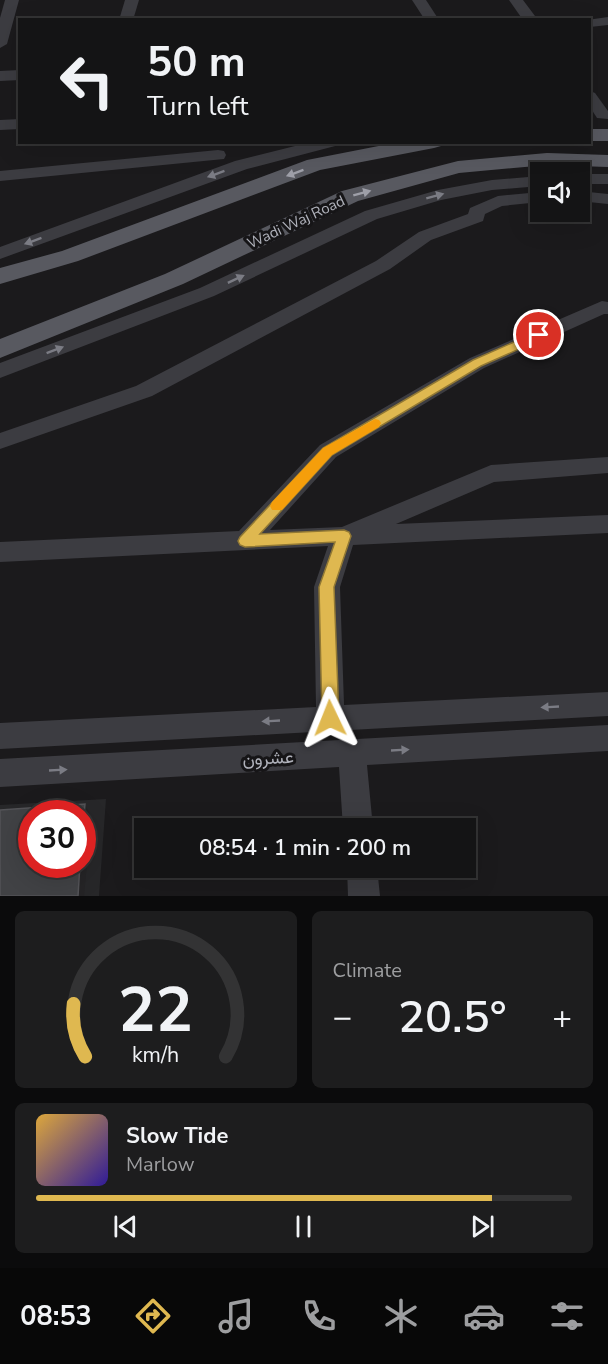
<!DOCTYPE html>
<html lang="en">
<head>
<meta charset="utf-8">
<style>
  :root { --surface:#141415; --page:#1d1d1e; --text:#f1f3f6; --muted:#9d9ea0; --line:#333334; --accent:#dfb850 }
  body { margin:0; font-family:"Nunito Sans",Vazirmatn,sans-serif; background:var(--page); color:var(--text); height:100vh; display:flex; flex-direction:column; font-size:22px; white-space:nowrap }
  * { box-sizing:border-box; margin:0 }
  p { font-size:20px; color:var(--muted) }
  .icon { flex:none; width:33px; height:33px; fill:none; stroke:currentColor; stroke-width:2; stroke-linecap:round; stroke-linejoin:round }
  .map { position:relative; height:896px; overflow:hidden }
  .details { display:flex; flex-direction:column; gap:15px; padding:15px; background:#0b0b0c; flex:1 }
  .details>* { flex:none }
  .guide { position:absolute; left:18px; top:18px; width:573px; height:126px; border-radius:0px; box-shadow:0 6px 24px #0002,0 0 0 2px var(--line); background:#141415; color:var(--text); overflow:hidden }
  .tools { position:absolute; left:530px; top:162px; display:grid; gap:12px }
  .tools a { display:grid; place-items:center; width:60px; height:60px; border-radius:0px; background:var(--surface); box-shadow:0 6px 24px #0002,0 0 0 2px var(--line); font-size:30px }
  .speed { position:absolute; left:18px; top:800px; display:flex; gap:12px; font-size:30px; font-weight:700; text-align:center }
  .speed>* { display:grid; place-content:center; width:78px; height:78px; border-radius:50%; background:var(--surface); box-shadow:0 6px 24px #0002,0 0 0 2px var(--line); line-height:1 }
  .speed .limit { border:9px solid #d22; background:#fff; color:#111 }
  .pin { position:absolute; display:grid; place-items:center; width:51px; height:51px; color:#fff; margin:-26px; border:3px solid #fff; border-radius:50%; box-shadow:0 2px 6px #0007 }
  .me { position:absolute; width:66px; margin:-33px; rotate:358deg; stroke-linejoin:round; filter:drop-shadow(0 0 4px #0008) }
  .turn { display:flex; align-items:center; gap:21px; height:126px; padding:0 30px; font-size:27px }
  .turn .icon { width:78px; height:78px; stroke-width:2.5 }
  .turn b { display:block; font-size:42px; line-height:51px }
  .big { font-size:45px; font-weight:600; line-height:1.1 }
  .details .tile { flex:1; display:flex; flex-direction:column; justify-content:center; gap:9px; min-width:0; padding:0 21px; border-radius:9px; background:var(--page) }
  .details .dial { align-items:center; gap:0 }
  .dial svg { height:156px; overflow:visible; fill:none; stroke:var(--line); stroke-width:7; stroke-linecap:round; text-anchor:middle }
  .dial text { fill:var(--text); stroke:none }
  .song { display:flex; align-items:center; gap:18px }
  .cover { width:72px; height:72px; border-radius:9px; background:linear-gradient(135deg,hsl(40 70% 55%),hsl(250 70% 35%)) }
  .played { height:6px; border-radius:3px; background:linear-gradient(90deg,var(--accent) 85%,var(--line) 85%) }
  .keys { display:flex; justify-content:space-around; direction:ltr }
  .heat { display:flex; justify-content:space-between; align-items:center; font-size:33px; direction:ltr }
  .details .tiles { flex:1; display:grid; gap:15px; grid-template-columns:1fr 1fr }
  .tile:last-child { grid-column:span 2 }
  .trip { position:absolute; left:134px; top:818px; width:342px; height:60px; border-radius:0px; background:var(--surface); box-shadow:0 6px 24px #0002,0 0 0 2px var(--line); font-weight:600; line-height:60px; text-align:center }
  .dock { display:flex; height:96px; justify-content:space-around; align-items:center; background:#080808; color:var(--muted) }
  .dock .icon { width:42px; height:42px }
  .dock .active { color:var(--accent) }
  .dock b { font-size:27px; color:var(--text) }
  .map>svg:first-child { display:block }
  .built { fill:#272729; fill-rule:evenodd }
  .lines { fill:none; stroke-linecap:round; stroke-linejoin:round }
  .minor { fill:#3c3c41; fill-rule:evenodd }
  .major { fill:#585960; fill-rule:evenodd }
  .shaded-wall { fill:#252426 }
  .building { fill:#414245; stroke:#535357; stroke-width:1.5 }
  .oneway { fill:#9e9fa8 }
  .oneway2 { fill:#7b7c84 }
  .route { fill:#dfb850; stroke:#917834; stroke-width:1.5 }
  .slow { fill:#f59e0b }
  .labels { text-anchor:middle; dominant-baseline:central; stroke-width:6; stroke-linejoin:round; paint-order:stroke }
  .street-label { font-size:15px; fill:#afb1ba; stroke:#161517 }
  .near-street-label { font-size:18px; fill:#afb1ba; stroke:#161517 }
</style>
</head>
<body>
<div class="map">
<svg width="608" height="896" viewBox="0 0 608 896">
  <rect width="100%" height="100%" fill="#1b1a1c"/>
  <path class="built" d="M106 799 99 896H0V805ZM32 813H82V864H32Z"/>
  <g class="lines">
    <g class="minor">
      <polygon points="5,0 19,0 7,44 0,48 0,18"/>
      <polygon points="125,0 139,0 133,20 119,20"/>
      <polygon points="412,0 426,0 439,20 425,20"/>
      <polygon points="509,0 523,0 538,20 523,20"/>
      <polygon points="608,17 608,25 590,27 590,20 587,20"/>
      <polygon points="20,70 20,80 0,81 0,71"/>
      <polygon points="590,91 595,93 608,111 608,119 597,118 590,107"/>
      <polygon points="20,119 20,129 0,130 0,120"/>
      <polygon points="311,142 341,142 339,145 247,169 0,259 0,247 235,161"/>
      <polygon points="218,150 224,151 226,155 224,159 0,181 0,171"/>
      <rect x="579" y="174" width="29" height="10"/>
      <polygon points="540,176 540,186 492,190 441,200 377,219 214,296 0,378 0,363 200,288 365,211 438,190 492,180"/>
      <polygon points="579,191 608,194 608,204 579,201"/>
      <polygon points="540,192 540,202 502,206 485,214 483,221 431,240 390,269 152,396 0,449 0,433 136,386 376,261 419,232 468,214 470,208 498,196"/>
      <polygon points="602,301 608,302 608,314 604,314 484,368 336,457 270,530 342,527 491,465 608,457 608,473 494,482 396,524 608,515 608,533 353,545 340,587 344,705 608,692 608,716 0,749 0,723 316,707 314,587 328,546 0,562 0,542 239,531 320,445 470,358"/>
      <polygon points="608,725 608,751 367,765 373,828 343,828 339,767 0,787 0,759"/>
      <polygon points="347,867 377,867 380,896 348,896"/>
    </g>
    <g class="major">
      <rect x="590" y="129" width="18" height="12"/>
      <polygon points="399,142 444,142 441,146 434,148 320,170 78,261 0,284 0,268 62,251 307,160"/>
      <polygon points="547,153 608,155 608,167 547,165 459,173 358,201 183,284 0,358 0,339 165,274 342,191 458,161"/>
    </g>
  </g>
  <polygon class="shaded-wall" points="85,804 91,818 84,896 78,896 80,864 82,864 82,838"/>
  <polygon class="building" points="85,804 82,838 82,813 32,813 32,864 80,864 78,896 0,896 0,810"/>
  <defs><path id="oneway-solid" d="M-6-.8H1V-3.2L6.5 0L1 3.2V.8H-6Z" transform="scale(1.5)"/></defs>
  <g class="oneway">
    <use href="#oneway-solid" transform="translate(295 173) rotate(160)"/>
    <use href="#oneway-solid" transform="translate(362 193) rotate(-15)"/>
  </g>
  <g class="oneway2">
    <use href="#oneway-solid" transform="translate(216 174) rotate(160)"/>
    <use href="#oneway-solid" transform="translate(435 196) rotate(-15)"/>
    <use href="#oneway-solid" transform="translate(33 241) rotate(160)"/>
    <use href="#oneway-solid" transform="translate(236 279) rotate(-25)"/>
    <use href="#oneway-solid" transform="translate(55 350) rotate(-21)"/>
    <use href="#oneway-solid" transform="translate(550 707) rotate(177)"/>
    <use href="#oneway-solid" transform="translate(271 721) rotate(177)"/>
    <use href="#oneway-solid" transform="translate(400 750) rotate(-3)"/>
    <use href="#oneway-solid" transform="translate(58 770) rotate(-3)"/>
  </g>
  <polygon class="route" points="539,331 544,332 546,335 544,338 481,366 332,455 260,534 344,530 349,532 351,536 334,587 339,718 336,724 330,726 324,724 322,718 319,587 335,542 245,547 240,545 238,541 240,537 323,448 473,360"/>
  <polygon class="slow" points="375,419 379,420 381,423 379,427 332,455 282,510 272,510 270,506 272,502 323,448"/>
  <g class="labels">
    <g class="street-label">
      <text transform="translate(296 222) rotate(-25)">Wadi Waj Road</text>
    </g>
    <g class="near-street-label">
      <text transform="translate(268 758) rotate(-3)">عشرون</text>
    </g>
  </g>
</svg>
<div class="tools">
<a><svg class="icon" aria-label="sound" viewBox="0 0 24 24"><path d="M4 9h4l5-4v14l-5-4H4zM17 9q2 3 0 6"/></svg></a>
</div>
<div class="speed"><div class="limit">30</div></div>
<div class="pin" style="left:539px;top:335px;background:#d93025"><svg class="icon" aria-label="arrive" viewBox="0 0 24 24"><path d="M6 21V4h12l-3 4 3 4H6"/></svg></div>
<svg class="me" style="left:330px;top:718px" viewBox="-20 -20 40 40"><path d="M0-17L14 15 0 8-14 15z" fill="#dfb850" stroke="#fff" stroke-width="4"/></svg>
<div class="trip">08:54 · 1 min · 200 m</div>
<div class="guide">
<div class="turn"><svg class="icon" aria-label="left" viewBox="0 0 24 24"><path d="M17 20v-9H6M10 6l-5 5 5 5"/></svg><div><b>50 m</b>Turn left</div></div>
</div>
</div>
<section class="details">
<div class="tiles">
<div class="tile dial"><svg viewBox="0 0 100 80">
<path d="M14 69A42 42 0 1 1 86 69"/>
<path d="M14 69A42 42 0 0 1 8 42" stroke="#dfb850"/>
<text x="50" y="56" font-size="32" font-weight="700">22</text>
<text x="50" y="72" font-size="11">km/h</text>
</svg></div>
<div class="tile"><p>Climate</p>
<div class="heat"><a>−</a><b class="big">20.5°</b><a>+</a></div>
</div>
<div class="tile">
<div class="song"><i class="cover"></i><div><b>Slow Tide</b><p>Marlow</p></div></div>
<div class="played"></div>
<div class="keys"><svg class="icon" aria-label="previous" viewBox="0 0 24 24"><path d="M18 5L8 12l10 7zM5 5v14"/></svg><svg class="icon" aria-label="pause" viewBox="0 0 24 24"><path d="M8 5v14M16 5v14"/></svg><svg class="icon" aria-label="next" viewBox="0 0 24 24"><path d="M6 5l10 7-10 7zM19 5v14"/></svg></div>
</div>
</div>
</section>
<nav class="dock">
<b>08:53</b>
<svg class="icon active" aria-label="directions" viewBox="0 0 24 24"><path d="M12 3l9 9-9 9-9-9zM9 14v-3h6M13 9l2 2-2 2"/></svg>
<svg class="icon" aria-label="music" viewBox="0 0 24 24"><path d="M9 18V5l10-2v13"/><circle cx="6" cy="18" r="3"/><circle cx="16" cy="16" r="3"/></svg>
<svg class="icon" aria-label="phone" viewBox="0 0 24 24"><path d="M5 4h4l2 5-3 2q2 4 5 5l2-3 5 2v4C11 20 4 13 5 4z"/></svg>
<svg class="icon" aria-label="climate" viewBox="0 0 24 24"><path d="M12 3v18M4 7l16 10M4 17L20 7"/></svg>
<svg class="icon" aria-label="car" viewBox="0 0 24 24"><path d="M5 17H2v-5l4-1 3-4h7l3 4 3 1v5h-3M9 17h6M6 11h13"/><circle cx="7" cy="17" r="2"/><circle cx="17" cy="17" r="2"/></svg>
<svg class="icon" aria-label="filters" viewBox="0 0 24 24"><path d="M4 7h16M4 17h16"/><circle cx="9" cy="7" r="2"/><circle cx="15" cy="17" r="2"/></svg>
</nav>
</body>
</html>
